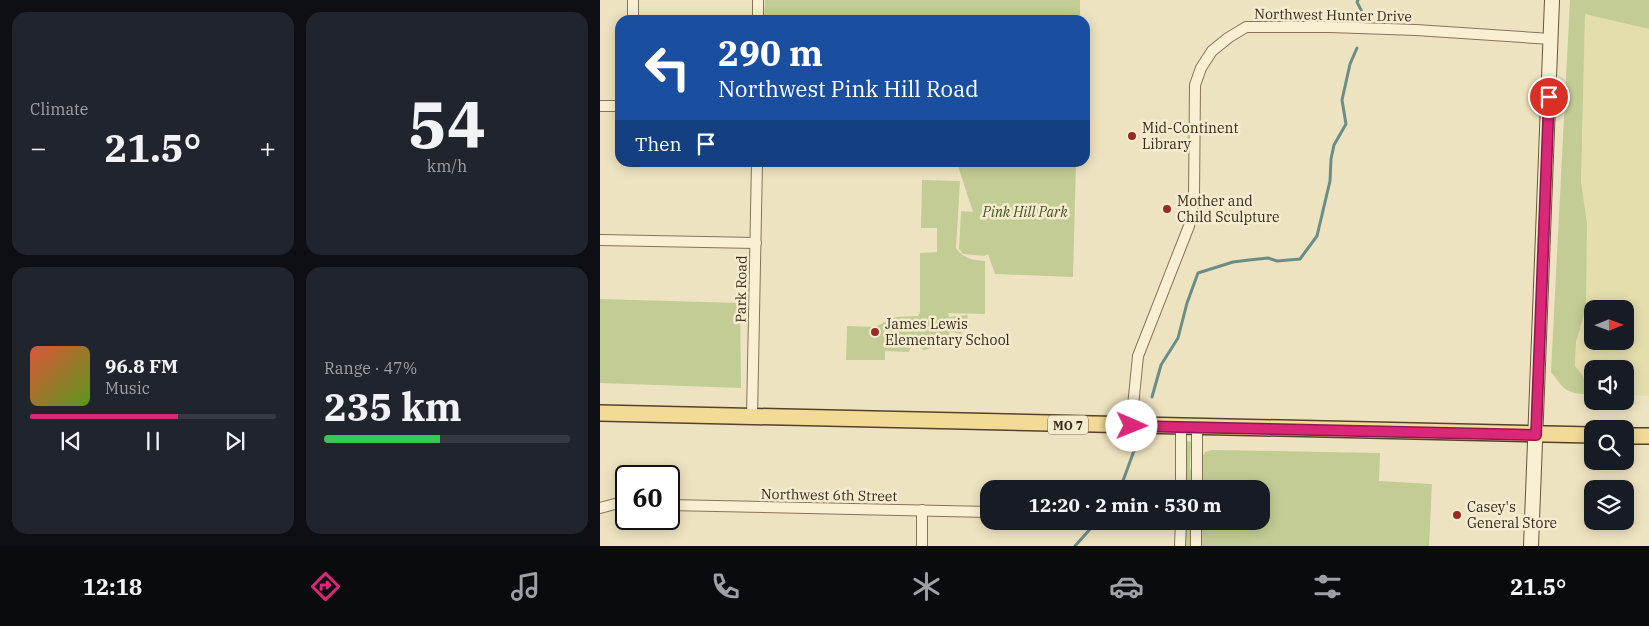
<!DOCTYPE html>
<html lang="en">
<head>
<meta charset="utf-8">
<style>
  :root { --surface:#171b24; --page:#20242c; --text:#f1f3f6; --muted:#9ea1a6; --line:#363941; --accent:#db2777 }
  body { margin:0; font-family:"IBM Plex Serif",serif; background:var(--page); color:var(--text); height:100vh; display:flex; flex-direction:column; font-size:19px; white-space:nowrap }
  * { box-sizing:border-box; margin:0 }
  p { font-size:16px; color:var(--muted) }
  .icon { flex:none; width:28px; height:28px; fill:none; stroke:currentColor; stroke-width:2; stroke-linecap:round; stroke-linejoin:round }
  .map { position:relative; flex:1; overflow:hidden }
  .details { display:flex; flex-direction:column; gap:12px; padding:12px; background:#0d0f14; width:600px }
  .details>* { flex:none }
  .banner { position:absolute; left:15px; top:15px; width:475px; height:152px; border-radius:15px; box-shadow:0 2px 12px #0003; background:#1a4fa0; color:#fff; overflow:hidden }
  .needle { width:32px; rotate:89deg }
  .fabs { position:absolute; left:984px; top:300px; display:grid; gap:10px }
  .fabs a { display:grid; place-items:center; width:50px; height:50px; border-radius:10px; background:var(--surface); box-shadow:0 2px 12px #0003; font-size:25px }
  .speed { position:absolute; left:15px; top:465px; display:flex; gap:10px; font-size:25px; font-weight:700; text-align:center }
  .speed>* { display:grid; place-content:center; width:65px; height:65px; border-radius:50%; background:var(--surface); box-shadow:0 2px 12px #0003; line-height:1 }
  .speed .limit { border:2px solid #111; border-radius:8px; background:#fff; color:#111 }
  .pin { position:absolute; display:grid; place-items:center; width:42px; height:42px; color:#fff; margin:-21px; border:2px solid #fff; border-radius:50%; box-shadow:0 1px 5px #0007 }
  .me { position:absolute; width:55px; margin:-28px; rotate:91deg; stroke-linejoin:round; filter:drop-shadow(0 0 4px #0008) }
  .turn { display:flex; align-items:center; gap:18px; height:105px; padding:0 20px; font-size:22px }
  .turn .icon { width:65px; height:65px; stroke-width:2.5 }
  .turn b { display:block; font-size:35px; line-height:42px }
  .then { display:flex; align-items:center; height:48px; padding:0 20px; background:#0003; gap:10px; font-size:19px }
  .big { font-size:38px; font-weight:800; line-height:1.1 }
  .details .widget { flex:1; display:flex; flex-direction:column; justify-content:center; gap:8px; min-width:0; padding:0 18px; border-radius:15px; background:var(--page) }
  .details .dial { align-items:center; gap:0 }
  .dial b { font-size:65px; line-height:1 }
  .song { display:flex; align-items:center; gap:15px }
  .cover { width:60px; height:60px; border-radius:8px; background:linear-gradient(135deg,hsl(10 70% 55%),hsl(90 70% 35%)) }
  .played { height:5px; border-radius:2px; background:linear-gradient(90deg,var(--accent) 60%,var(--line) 60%) }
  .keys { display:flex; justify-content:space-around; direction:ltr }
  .heat { display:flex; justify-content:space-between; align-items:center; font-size:28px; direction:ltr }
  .charge { height:8px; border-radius:4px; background:linear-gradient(90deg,#34c759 47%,var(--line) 0) }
  .details .tiles { flex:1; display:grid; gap:12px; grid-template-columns:repeat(2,1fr) }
  .trip { position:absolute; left:380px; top:480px; width:290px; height:50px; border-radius:15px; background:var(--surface); box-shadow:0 2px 12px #0003; font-weight:800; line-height:50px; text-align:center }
  .tabs { display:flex; height:80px; justify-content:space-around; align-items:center; background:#090b0e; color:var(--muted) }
  .tabs .icon { width:35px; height:35px }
  .tabs .on { color:var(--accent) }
  .tabs b { font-size:22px; color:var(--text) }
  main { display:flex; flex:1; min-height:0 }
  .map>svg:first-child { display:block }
  .farmland { fill:#e4dead; fill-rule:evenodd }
  .green { fill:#c3cc94 }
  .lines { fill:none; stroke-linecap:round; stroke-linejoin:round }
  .stream { stroke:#6a8e87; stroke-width:3 }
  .street-casing { stroke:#877358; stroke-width:12 }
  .secondary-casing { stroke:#69543b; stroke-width:16 }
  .primary-casing { stroke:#55412c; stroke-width:18 }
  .street { stroke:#f9f0d3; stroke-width:10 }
  .secondary { stroke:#f9f0d3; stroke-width:14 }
  .primary { stroke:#f2da97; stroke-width:15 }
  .route-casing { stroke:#8e194d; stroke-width:12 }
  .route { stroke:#db2777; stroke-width:9 }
  .poi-dot { fill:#972c27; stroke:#f5ecd0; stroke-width:2 }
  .labels { text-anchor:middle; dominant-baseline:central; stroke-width:5; stroke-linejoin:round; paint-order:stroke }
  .shield { fill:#f5ecd0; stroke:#706452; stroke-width:1 }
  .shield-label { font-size:12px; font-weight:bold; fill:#372a1c }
  .street-label { font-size:14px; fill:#372a1c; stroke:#f5ecd0 }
  .poi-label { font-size:14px; fill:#372a1c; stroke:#f5ecd0; text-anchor:start }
  .park-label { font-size:14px; font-style:italic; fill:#455323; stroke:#f5ecd0 }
</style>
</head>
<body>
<main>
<section class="details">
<div class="tiles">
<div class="widget"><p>Climate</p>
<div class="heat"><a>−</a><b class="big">21.5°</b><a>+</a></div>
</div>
<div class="widget dial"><b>54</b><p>km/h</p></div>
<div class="widget">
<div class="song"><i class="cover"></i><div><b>96.8 FM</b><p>Music</p></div></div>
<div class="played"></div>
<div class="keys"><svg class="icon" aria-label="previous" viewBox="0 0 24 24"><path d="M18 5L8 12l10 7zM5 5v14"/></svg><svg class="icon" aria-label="pause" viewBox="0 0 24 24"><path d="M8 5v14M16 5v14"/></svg><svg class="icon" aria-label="next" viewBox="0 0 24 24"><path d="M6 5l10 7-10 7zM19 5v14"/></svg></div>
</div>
<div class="widget"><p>Range · 47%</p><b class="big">235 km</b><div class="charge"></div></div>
</div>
</section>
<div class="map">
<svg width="1049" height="546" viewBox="0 0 1049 546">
  <rect width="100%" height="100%" fill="#eee3c0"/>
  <path class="farmland" d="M985 14 1049 29V396L1025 395V369H992V394H988L983 376 975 366 976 342 986 308 987 223 981 182ZM992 309H1025V341H992Z"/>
  <g class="green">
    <polygon points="165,0 480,0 480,20 164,20"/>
    <path d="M970 0H1049V29L985 14 981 182 987 223 986 308 976 342 975 366 983 376 988 394C966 394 964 389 951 372Z"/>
    <polygon points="357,163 476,163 473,277 395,274 388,254 384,256 363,254 359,249 361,211 373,212"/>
    <path d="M322 180 360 181 356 248C364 259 373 260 385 261V314L348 313 349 317 367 315 370 326 360 334 350 331 347 344 324 350 313 341 309 352 285 351V360H246L247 326 275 327 295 317 318 316 320 312V253L337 252V228H321Z"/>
    <polygon points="0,299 140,303 141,388 0,383"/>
    <polygon points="588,441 591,442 590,467 593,478 593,489 585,489 586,442"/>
    <polygon points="612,450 780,453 779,481 832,484 829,546 601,546 601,521 661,521 661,489 602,489 602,458 605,452"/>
    <polygon points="591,527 593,546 584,546 586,528"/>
  </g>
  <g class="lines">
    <g class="stream">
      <polyline points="758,0 757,2 763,14"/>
      <polyline points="552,397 561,365 578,338 587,303 598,273 633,262 649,260 668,258 677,261 700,259 717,236 730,181 731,159 734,145 746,124 742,100 750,64 757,48"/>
      <polyline points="520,489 535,448"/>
      <polyline points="475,546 492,527"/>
    </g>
    <g class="street-casing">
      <g id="street">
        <polyline points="33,20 33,0"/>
        <polyline points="158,20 158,0"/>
        <polyline points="0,106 20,106"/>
        <polyline points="0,240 156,243"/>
        <polyline points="152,417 157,162"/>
        <polyline points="531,426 538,356 589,226 594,196 595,85 601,68 612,51 628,38 646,27 730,27 816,30 951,39"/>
        <polyline points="581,489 581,427"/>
        <polyline points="597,489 597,428"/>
        <polyline points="69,505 389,512"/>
        <polyline points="0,508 15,504 26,504"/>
        <polyline points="322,546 322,510"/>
        <polyline points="580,546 581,521"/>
        <polyline points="596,546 596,521"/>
      </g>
    </g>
    <g class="secondary-casing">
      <polyline id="secondary" points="931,546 952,0"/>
    </g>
    <g class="primary-casing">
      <g id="primary">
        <polyline points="0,413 992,435"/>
        <polyline points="1025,436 1049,436"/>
      </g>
    </g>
    <use href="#street" class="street"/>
    <use href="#secondary" class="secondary"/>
    <use href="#primary" class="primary"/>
  </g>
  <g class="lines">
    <g class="route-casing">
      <polyline id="route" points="532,426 936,435 949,97"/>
    </g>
    <use href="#route" class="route"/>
  </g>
  <g class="poi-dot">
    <circle cx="532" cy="136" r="5"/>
    <circle cx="567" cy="209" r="5"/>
    <circle cx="275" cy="332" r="5"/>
    <circle cx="857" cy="515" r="5"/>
  </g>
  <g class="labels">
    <rect class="shield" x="448" y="415.5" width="40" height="19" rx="4"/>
    <g class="shield-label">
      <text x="468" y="425">MO 7</text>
    </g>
    <g class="street-label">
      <text transform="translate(733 15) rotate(1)">Northwest Hunter Drive</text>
      <text transform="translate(141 289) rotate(-89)">Park Road</text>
      <text transform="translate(229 495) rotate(1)">Northwest 6th Street</text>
    </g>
    <g class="poi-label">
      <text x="542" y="128">Mid-Continent<tspan x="542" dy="16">Library</tspan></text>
      <text x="577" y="201">Mother and<tspan x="577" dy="16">Child Sculpture</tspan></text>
      <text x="285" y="324">James Lewis<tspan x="285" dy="16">Elementary School</tspan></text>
      <text x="867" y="507">Casey's<tspan x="867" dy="16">General Store</tspan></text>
    </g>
    <g class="park-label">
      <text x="425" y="212">Pink Hill Park</text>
    </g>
  </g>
</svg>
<div class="fabs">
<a><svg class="needle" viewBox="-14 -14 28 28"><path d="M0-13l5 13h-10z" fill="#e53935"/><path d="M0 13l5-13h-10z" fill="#9ea1a6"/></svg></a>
<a><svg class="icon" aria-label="sound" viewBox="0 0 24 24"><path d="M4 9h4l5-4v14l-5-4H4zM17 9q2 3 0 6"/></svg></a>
<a><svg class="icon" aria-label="search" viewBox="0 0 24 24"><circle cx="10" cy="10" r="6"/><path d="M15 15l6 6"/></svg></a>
<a><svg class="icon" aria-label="layers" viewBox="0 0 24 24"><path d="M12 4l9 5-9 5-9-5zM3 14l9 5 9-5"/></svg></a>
</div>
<div class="speed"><div class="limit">60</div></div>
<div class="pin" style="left:949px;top:97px;background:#d93025"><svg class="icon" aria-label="arrive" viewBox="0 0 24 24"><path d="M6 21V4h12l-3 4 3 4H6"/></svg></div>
<svg class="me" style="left:532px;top:426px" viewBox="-20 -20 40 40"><circle r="19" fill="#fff"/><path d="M0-13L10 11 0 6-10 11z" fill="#db2777"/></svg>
<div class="trip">12:20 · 2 min · 530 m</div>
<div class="banner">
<div class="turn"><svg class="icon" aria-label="left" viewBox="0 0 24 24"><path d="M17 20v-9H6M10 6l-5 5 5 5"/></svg><div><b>290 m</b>Northwest Pink Hill Road</div></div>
<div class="then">Then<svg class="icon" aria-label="arrive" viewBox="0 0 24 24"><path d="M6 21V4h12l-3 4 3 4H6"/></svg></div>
</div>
</div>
</main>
<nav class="tabs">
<b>12:18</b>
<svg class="icon on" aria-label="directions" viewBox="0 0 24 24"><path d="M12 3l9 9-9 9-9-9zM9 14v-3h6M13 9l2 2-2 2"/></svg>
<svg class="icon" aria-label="music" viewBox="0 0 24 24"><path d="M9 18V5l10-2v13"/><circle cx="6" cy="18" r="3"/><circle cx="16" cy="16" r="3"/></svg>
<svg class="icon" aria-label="phone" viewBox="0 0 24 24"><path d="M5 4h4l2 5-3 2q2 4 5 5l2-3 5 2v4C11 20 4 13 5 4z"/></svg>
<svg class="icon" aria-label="climate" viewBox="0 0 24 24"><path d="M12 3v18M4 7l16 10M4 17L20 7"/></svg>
<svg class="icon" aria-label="car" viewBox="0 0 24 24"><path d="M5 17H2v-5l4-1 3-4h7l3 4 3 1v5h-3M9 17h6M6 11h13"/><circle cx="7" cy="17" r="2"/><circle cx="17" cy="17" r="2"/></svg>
<svg class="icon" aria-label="filters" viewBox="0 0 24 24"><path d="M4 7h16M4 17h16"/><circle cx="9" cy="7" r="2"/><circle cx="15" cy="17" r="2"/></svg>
<b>21.5°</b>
</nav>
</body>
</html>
